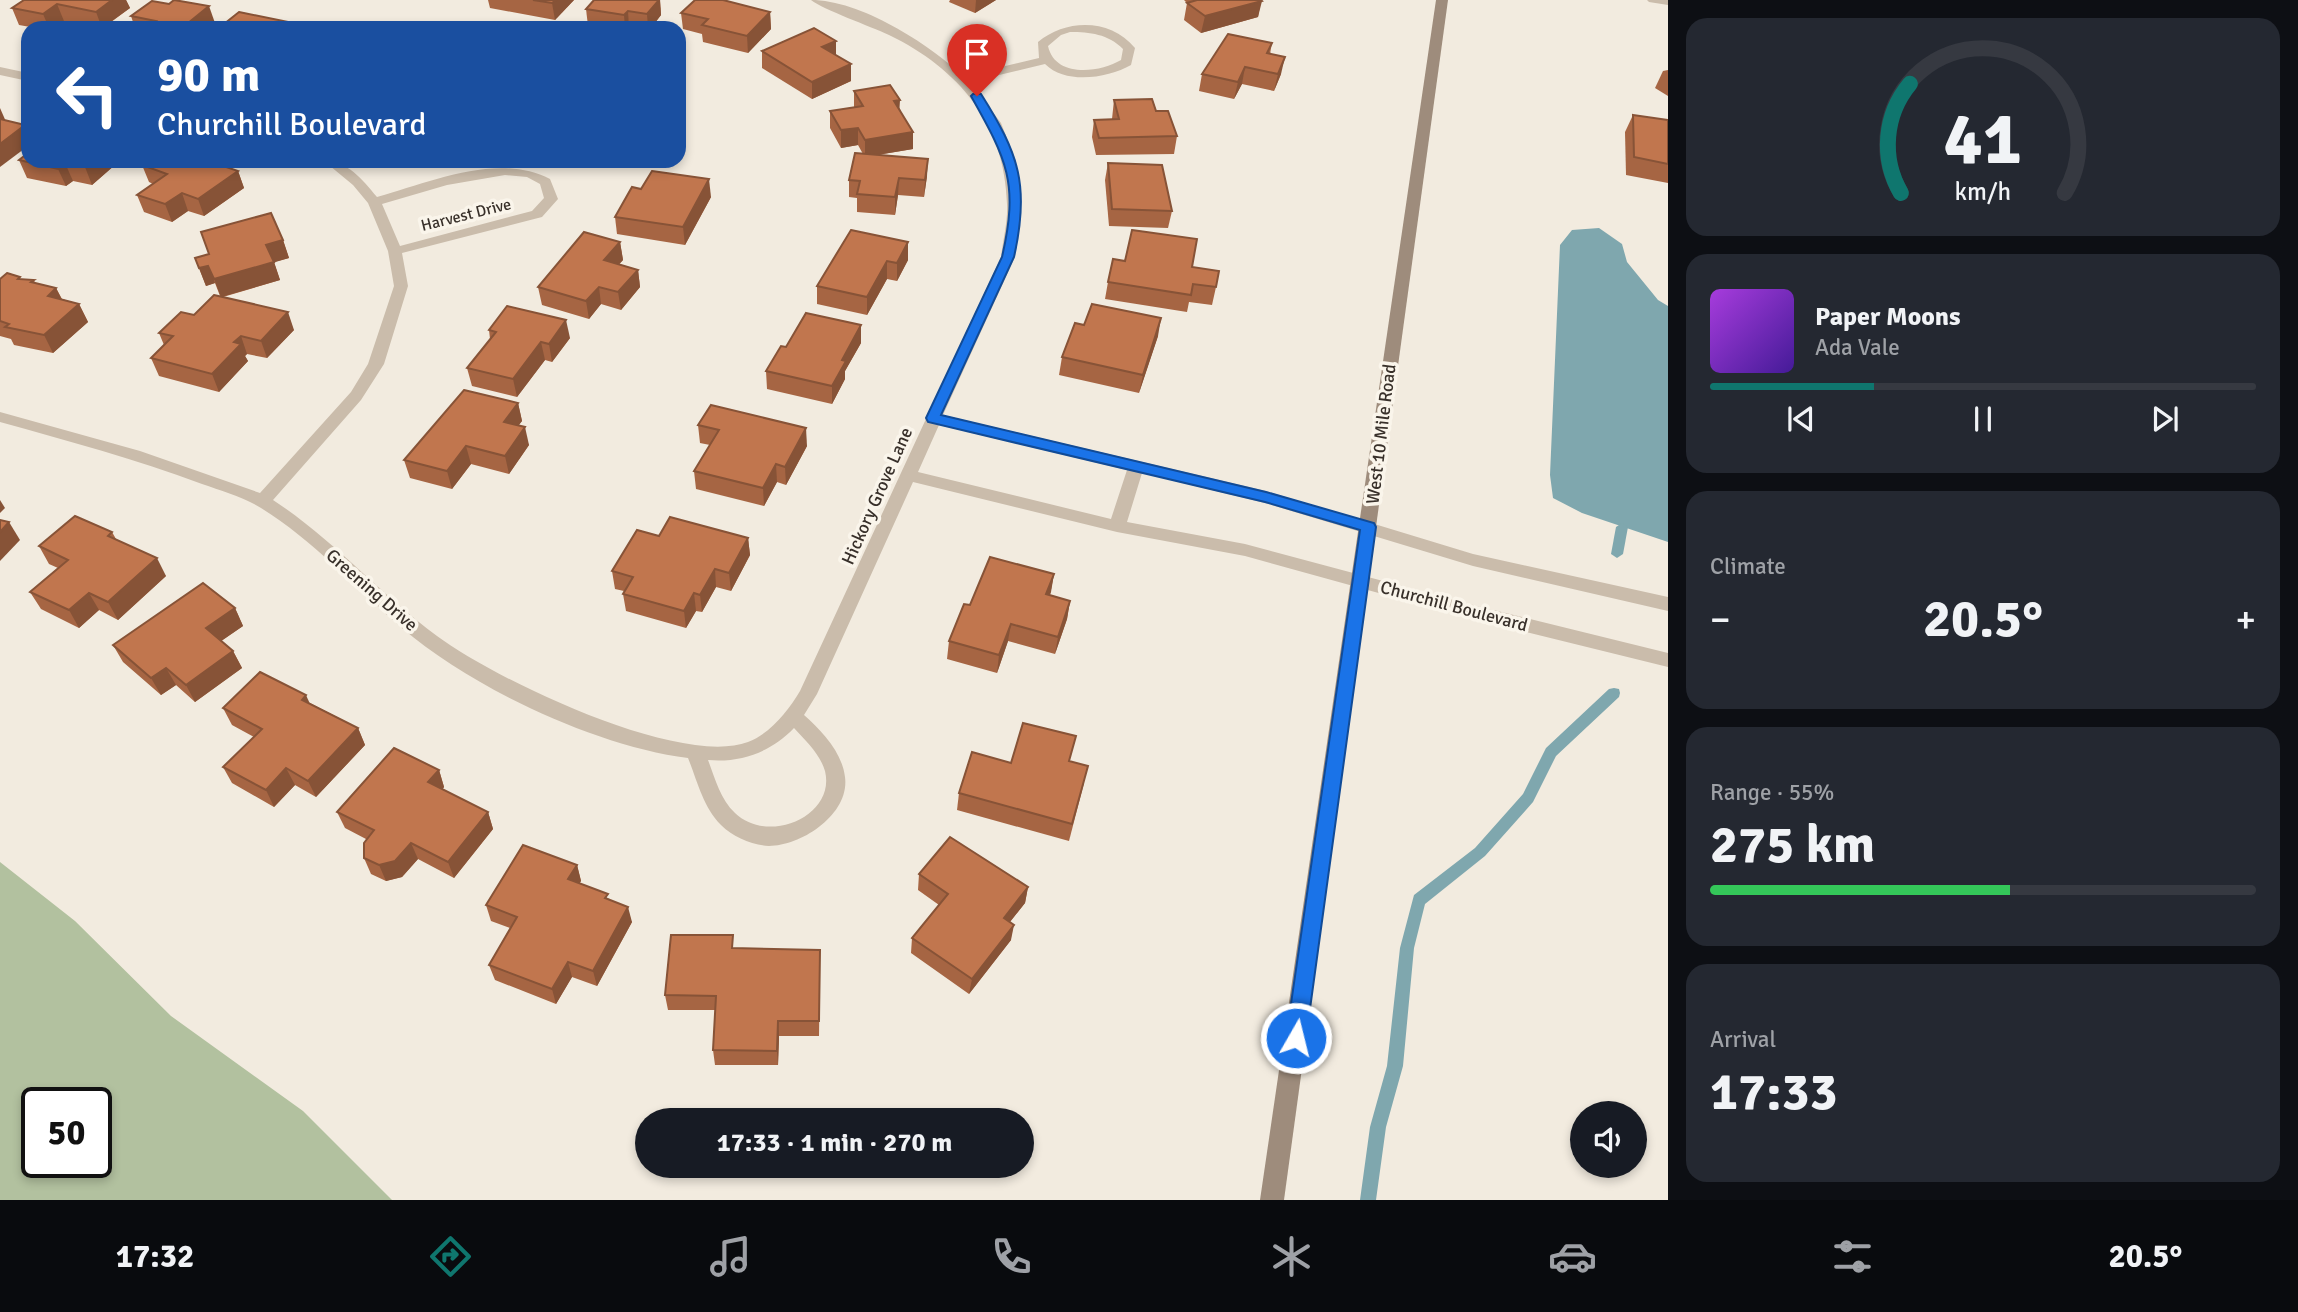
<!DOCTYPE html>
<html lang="en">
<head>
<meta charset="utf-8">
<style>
  :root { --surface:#171b24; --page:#242831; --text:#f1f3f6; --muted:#9ea1a6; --line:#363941; --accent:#0f766e }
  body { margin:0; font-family:Signika,sans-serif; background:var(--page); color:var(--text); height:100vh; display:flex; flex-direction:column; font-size:26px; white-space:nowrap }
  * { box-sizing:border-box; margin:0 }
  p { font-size:23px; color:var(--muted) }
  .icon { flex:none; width:38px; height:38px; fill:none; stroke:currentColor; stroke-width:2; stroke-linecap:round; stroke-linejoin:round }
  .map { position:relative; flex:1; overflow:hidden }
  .details { display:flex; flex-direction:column; gap:18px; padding:18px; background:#0d0f14; width:630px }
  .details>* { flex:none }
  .hud { position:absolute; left:21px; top:21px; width:665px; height:147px; border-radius:21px; box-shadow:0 4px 10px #0003; background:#1a4fa0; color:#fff; overflow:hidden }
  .fabs { position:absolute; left:1570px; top:1101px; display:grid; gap:14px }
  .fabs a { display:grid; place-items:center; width:77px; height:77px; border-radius:50%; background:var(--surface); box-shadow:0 4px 10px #0003; font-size:35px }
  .speed { position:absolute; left:21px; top:1087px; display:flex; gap:14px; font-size:35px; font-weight:700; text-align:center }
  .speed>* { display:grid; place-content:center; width:91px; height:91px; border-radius:50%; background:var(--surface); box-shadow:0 4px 10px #0003; line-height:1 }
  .speed .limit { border:4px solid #111; border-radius:10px; background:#fff; color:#111 }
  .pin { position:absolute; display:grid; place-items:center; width:60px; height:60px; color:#fff; margin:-72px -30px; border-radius:50% 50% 50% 0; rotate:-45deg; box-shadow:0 0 7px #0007 }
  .pin .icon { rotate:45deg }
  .me { position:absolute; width:77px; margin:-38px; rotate:8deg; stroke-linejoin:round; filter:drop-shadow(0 0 5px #0008) }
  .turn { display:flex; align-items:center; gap:24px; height:147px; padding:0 21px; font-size:32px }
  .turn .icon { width:91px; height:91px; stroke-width:2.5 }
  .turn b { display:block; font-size:49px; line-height:60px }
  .big { font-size:52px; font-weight:700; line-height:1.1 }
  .details .widget { flex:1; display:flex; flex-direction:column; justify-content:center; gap:10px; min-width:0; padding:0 24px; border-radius:21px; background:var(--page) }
  .details .dial { align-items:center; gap:0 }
  .dial svg { height:182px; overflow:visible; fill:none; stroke:var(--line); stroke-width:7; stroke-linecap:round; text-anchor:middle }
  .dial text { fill:var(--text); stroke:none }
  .song { display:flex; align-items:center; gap:21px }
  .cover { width:84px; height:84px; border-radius:10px; background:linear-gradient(135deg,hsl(280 70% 55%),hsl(260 70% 35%)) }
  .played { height:7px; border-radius:4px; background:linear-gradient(90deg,var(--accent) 30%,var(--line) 30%) }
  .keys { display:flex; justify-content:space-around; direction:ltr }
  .heat { display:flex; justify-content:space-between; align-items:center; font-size:38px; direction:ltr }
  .charge { height:10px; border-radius:5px; background:linear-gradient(90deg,#34c759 55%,var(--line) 0) }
  .trip { position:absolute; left:635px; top:1108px; width:399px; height:70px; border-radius:35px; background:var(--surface); box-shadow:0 4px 10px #0003; font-weight:700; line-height:70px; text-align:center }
  .menu { display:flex; height:112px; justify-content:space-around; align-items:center; background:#090b0e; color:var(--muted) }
  .menu .icon { width:49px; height:49px }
  .menu .on { color:var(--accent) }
  .menu b { font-size:32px; color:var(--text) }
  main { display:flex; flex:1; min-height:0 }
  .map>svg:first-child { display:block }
  .green { fill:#b2c19f; fill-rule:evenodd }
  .water { fill:#7fa7ae }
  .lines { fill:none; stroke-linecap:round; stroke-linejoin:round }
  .stream { fill:#7fa7ae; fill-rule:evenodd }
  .minor { fill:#cabcab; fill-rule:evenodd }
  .secondary { fill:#9e8c7c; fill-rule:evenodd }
  .wall { fill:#a66543 }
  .shaded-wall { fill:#875337 }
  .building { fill:#c1764e; stroke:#875337; stroke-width:2 }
  .route { fill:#1a73e8; stroke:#114b97; stroke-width:2 }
  .labels { text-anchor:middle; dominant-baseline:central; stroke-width:7; stroke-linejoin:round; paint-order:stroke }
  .far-street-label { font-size:16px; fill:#38302a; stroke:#faf5eb }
  .street-label { font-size:18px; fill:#38302a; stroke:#faf5eb }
</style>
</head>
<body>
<main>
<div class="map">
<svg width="1668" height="1200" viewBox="0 0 1668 1200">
  <rect width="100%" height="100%" fill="#f2ebdf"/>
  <path class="green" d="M0 862 75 921 171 1016 303 1111 392 1200H0ZM37 1102H96V1162H37Z"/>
  <polygon class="water" points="1599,228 1622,244 1627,262 1658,300 1668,306 1668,542 1582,513 1553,498 1550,475 1560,245 1572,230"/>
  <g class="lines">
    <g class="stream">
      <polygon points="1622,523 1628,527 1623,554 1617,558 1611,554 1616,527"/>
      <polygon points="1614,688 1619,689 1620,693 1619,697 1556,756 1533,802 1485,856 1425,904 1414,948 1403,1066 1386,1127 1376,1200 1360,1200 1370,1127 1387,1066 1400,948 1414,895 1475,848 1523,794 1546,748 1609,689"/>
    </g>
    <g class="minor">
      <path d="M811 0C860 0 928 43 963 76L1039 58 1038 42C1066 19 1110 18 1135 48L1131 65C1108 78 1066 85 1045 64L970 82 1001 123 1016 161 1021 206 1015 257 943 415 1266 491 1473 554 1668 597V611L1473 566 1265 503 1142 473 1127 522 1245 544 1469 604 1668 653V667L1469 618 1245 556 1117 532 913 482 817 694 804 715C822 731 842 752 845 777 850 814 802 846 769 846 752 845 733 837 721 825 703 807 697 780 688 758 595 746 472 688 402 628 356 588 313 540 261 508 243 497 222 491 202 484 136 459 68 441 0 422V412L140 451 260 493 351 392 368 364 394 286 388 251 368 203 353 185 324 161C348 161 362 179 377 197 430 182 498 152 550 179L558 199 542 217 402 253 408 286 384 364 361 400 273 500C333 539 380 594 437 636 493 678 679 768 748 742 771 733 788 711 800 691L1001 257C1003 240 1008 221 1007 204 1005 124 959 69 889 35 870 26 824 10 811 0ZM1070 32C1090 32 1108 34 1123 49L1121 60C1099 73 1055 78 1048 46L1061 35ZM505 175 527 177 540 184 544 198 532 211 400 246 382 204 447 185ZM939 425 1127 470 1111 519 918 472ZM794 728C806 741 820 754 825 771 836 816 768 845 735 813 720 799 715 778 708 760 741 763 771 752 794 728Z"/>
      <polygon points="1647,0 1668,0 1668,5 1649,2"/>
      <polygon points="0,67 28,73 28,81 0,75"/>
    </g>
    <polygon class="secondary" points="1436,0 1448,0 1284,1200 1260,1200"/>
  </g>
  <g class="wall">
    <polygon points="24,0 126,0 130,8 103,28 64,21 54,28 36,28 19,25 12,8"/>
    <polygon points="488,0 574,0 555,20 490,8"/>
    <polygon points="594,0 660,0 661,15 651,28 602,28 588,26 586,9"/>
    <polygon points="950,0 996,0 975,13 949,2"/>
    <polygon points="1184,0 1261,0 1258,17 1201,33 1184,20 1187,3"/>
    <polygon points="770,12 771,29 748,53 703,42 702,34 683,29 681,13"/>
    <polygon points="131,16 215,23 209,28 135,28"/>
    <polygon points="1272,43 1270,54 1281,74 1274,91 1242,84 1234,99 1199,91 1202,74"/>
    <polygon points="762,51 851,81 812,99 762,68"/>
    <polygon points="1668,70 1668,96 1655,88 1663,71"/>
    <polygon points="854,91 900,109 913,149 877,155 927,176 924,197 898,195 895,215 857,212 857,198 849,197 849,180 863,154 858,145 841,148 830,128 830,111 854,107"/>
    <polygon points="1114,100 1156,111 1177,136 1174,154 1096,155 1092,137 1094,120 1112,119"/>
    <polygon points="1633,115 1668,120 1668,183 1626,175 1625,132"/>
    <polygon points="19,160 114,161 116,164 92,185 73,181 66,186 27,178"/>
    <polygon points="1108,163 1172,211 1168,228 1109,226 1105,180"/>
    <polygon points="142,165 238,171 244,188 204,216 188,211 172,222 144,212 137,195 153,184 149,182"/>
    <polygon points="641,189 711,197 685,245 617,234 615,217"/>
    <polygon points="283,240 289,258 274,262 280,280 223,297 294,330 267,358 247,354 245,356 248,361 219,392 159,376 151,358 164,345 159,333 194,315 220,296 215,283 206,286 195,258"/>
    <polygon points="620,242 623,260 619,264 638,270 640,287 621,310 601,304 589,319 542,305 538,287"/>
    <polygon points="908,242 908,260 897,281 887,279 867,315 817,304 817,286"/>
    <polygon points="1125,261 1192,267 1216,287 1212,305 1189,302 1187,312 1105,299 1108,282"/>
    <polygon points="0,279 34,280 35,283 56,288 62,299 79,304 88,322 53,353 14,345 11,339 0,336"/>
    <polygon points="1084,325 1158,336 1139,393 1059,375 1062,357"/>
    <polygon points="489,330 570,338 552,362 545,360 517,397 472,386 467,368 490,339"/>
    <polygon points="861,343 845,371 845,379 832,404 767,389 766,371 786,347"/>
    <polygon points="518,403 522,421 518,425 529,445 509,474 471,464 452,489 410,478 404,460"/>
    <polygon points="698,425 807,446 786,485 777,482 764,506 696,489 694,471 710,445 700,443"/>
    <polygon points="112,532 116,539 166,576 118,620 99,610 79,628 41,609 30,592 58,568 49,564 39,546"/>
    <polygon points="659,536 748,538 750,555 731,591 716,587 702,612 696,611 686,628 626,611 623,594 624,591 615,589 612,571"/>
    <polygon points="1054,574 1050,595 1070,601 1067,619 1055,654 1008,641 997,673 947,659 949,641 970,605"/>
    <polygon points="235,608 243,626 221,641 233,651 242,668 195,702 176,685 161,695 123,662 113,645"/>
    <polygon points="310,703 358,728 365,745 316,797 295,785 274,807 232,783 223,767 254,737 232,725 223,708"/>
    <polygon points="1070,761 1084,783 1069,841 957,810 959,793 1011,763"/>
    <polygon points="439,770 444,787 442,790 488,812 493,829 454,878 418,859 402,877 386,881 371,874 364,858 366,839 345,828 337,812"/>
    <polygon points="577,865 581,881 579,883 609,899 632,922 597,986 572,977 556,1004 495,980 489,965 510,928 491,921 486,905"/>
    <polygon points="919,874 1028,887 1025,903 1010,922 1011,940 969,994 911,953 912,938 939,905 918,890"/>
    <polygon points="735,948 820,965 819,1036 779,1036 778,1065 715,1065 713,1050 715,1010 668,1010 665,995"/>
  </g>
  <g class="shaded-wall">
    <polygon points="111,0 126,0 130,8 102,28 96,12"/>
    <polygon points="556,0 574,0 555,20 552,3"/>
    <polygon points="659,0 660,0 661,15 651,28 648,28 647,14"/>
    <polygon points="976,0 996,0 975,13"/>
    <polygon points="1262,1 1258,17 1201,33 1205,16"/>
    <polygon points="57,4 64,21 54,28 49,28 43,14"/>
    <polygon points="209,6 215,23 209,28 182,28"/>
    <polygon points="628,11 629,28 625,28 624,15"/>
    <polygon points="770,12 771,29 748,53 747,36"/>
    <polygon points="836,41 836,58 822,47"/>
    <polygon points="1285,57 1281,74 1274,91 1278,74"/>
    <polygon points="851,64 851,81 812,99 812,82"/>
    <polygon points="1245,67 1242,84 1234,99 1238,82"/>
    <polygon points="900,100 899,117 894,101"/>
    <polygon points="679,107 680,121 684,119 686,137 679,140"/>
    <polygon points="0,108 7,124 0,129"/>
    <polygon points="25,125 28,132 28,146 0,167 0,144"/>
    <polygon points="858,128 858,145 841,148 841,130"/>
    <polygon points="913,132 913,149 865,157 865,140"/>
    <polygon points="928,159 927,176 924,197 925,180"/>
    <polygon points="92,161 114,161 116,164 92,185 85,167"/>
    <polygon points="65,163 73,181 66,186 58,169"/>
    <polygon points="238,171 244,188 204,216 198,199"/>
    <polygon points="899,178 898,195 895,215 895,197"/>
    <polygon points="709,179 711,197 685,245 683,227"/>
    <polygon points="182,193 188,211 172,222 165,204"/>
    <polygon points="283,240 289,258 272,263 266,245"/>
    <polygon points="620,242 623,260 607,278 604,260"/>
    <polygon points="908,242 908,260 897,281 897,263"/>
    <polygon points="887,261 887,279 867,315 867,297"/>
    <polygon points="274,262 280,280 221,297 214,279"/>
    <polygon points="208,266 215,283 206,286 199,268"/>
    <polygon points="638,270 640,287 621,310 618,292"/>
    <polygon points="599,287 601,304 589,319 586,301"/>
    <polygon points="56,288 65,306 48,296"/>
    <polygon points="79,304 88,322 53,353 44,335"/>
    <polygon points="288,312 294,330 267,358 261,341"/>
    <polygon points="1161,318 1158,336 1139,393 1143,375"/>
    <polygon points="566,320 570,338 552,362 549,344"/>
    <polygon points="861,325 861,343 845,371 845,379 832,404 832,386 842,360"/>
    <polygon points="241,336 247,354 245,356 248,361 219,392 212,374 234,342"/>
    <polygon points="541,342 545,360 517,397 513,379"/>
    <polygon points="518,403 522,421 508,440 504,422"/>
    <polygon points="525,427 529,445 509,474 505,456"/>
    <polygon points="806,428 807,446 786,485 785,467"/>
    <polygon points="466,446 471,464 452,489 447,471"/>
    <polygon points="776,464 777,482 764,506 763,488"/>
    <polygon points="0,500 5,508 0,513"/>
    <polygon points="9,522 20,540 0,561 0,532"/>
    <polygon points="748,538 750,555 731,591 729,573"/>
    <polygon points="157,558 166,576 118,620 108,602"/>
    <polygon points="715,569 716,587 702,612 700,595"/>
    <polygon points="1054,574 1051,592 1043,612 1046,594"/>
    <polygon points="89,593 99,610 79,628 69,610"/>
    <polygon points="694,593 696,611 686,628 684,611"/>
    <polygon points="1070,601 1067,619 1055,654 1058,637"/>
    <polygon points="235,608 243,626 214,646 206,628"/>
    <polygon points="1011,624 1008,641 997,673 999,655"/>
    <polygon points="233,651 242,668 195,702 186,685"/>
    <polygon points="166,668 176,685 161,695 151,678"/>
    <polygon points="306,695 314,713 302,700"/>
    <polygon points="358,728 365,745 316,797 308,781"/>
    <polygon points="286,768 295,785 274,807 266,790"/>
    <polygon points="439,770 444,787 434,799 428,782"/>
    <polygon points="488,812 493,829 454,878 448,862"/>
    <polygon points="411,843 418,859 402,877 386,881 379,865"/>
    <polygon points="577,865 581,881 572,895 568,879"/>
    <polygon points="1028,887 1025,903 1001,933 1004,918"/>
    <polygon points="628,907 632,922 597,986 593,971"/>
    <polygon points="1014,925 1011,940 969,994 972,979"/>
    <polygon points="568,962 572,977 556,1004 552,989"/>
    <polygon points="778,1021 779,1036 778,1065 777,1051"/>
  </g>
  <g class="building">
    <polygon points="24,0 112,0 96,12 57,4 43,14 12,8"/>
    <polygon points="174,0 209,6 182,28 147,28 156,21 131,16 152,1 169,4"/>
    <polygon points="533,0 556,0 552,3"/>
    <polygon points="594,0 659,0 647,14 628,11 624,15 586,9"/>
    <polygon points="695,0 723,0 770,12 747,36 702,25 708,19 681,13"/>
    <polygon points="1197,0 1261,0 1262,1 1205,16 1187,3"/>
    <polygon points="239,12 303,25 299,28 219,28"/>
    <polygon points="814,28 836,41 822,47 851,64 812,82 762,51"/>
    <polygon points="1228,34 1272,43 1267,53 1285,57 1278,74 1245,67 1238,82 1202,74"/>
    <polygon points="890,85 900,100 894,101 913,132 865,140 858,128 841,130 830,111 863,106 854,91"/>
    <polygon points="1152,99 1156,111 1168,111 1177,136 1099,138 1094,120 1119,119 1114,100"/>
    <polygon points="1633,115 1668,120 1668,164 1634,157"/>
    <polygon points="679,116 684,119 679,122"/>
    <polygon points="0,119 25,125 0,144"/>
    <polygon points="28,153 28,161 92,161 85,167 65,163 58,169 19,160"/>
    <polygon points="855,153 928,159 925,180 899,178 895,197 857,194 860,181 849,180"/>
    <polygon points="148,161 209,161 238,171 198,199 182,193 165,204 137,195 167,174 142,165"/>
    <polygon points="1108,163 1162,165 1172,211 1112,209"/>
    <polygon points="652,171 709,179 683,227 615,217 632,187 641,189"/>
    <polygon points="271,213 283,240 266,245 274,262 214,279 208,266 199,268 195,258 209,254 201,232"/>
    <polygon points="851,230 908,242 897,263 887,261 867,297 817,286"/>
    <polygon points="1132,230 1197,239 1192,267 1219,271 1216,287 1193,284 1191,295 1108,282 1113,259 1125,261"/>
    <polygon points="584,232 620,242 604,260 638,270 618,292 599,287 586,301 538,287"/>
    <polygon points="7,273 20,277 18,279 34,280 31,282 56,288 48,296 79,304 44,335 5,327 9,324 0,321 0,279"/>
    <polygon points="214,295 288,312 261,341 241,336 234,342 241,344 212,374 151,358 173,336 159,333 181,312 194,315"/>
    <polygon points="1092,304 1161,318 1143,375 1062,357 1075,323 1084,325"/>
    <polygon points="507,306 566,320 549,344 541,342 513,379 467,368 496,332 489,330"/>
    <polygon points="806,313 861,325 842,360 846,361 832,386 766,371 781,346 786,347"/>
    <polygon points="464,390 518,403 504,422 525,427 505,456 466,446 447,471 404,460"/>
    <polygon points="711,405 806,428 785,467 776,464 763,488 694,471 719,430 698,425"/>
    <polygon points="75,516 112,532 108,536 157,558 108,602 89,593 69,610 30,592 68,560 39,546"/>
    <polygon points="670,517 748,538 729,573 715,569 700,595 694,593 684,611 623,594 633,577 612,571 637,530 659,536"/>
    <polygon points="0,520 9,522 0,532"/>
    <polygon points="990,557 1054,574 1046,594 1070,601 1058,637 1011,624 999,655 949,641 964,604 970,605"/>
    <polygon points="203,583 235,608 206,628 233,651 186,685 166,668 151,678 113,645"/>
    <polygon points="260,672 306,695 302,700 358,728 308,781 286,768 266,790 223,767 262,729 223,708"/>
    <polygon points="1023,723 1076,736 1069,761 1088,766 1072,824 959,793 972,752 1011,763"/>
    <polygon points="394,748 439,770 428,782 488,812 448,862 411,843 395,861 379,865 364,858 364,843 374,830 337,812"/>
    <polygon points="950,837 1028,887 1004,918 1014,925 972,979 912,938 948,894 919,874"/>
    <polygon points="523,845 577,865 568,879 608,894 605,898 628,907 593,971 568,962 552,989 489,965 517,917 486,905"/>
    <polygon points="671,935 733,935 732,948 820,950 819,1021 778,1021 777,1051 713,1050 716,996 665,995"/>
  </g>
  <path class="route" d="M973 94H981C1019 154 1030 186 1014 257L941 415 1266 492 1374 523 1376 527 1306 1038 1303 1045 1296 1047 1289 1045 1286 1038 1360 530 1265 502 928 422 926 418 1002 257C1019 183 1007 160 971 96Z"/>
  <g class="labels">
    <g class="far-street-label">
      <text transform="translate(466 215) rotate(-14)">Harvest Drive</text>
    </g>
    <g class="street-label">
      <text transform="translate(1381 434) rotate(-83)">West 10 Mile Road</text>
      <text transform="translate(877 496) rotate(-66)">Hickory Grove Lane</text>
      <text transform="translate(372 590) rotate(41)">Greening Drive</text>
      <text transform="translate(1454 606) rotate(15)">Churchill Boulevard</text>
    </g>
  </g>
</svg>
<div class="fabs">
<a><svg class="icon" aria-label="sound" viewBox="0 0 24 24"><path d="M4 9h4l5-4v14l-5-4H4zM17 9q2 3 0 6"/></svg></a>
</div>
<div class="speed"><div class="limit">50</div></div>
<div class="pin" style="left:977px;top:96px;background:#d93025"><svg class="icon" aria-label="arrive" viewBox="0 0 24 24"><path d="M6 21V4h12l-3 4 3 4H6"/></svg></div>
<svg class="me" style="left:1296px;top:1038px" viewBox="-20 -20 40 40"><circle r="17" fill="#1a73e8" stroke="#fff" stroke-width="3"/><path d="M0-11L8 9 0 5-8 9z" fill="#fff"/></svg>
<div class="trip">17:33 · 1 min · 270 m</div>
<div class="hud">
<div class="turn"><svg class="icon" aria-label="left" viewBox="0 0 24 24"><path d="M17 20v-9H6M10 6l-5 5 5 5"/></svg><div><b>90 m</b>Churchill Boulevard</div></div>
</div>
</div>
<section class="details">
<div class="widget dial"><svg viewBox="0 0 100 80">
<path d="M14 69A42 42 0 1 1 86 69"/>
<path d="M14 69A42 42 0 0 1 18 21" stroke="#0f766e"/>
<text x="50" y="56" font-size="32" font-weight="700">41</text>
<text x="50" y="72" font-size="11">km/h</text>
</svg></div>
<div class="widget">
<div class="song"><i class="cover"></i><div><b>Paper Moons</b><p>Ada Vale</p></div></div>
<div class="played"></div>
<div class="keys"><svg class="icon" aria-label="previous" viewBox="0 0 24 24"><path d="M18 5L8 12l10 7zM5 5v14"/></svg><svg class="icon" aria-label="pause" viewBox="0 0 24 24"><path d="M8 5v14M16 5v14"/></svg><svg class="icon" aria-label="next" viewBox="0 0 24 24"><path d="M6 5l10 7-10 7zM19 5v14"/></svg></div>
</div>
<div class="widget"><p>Climate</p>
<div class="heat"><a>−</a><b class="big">20.5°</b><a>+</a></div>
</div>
<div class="widget"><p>Range · 55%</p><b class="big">275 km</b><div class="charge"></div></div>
<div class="widget"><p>Arrival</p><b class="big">17:33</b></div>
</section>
</main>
<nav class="menu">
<b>17:32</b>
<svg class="icon on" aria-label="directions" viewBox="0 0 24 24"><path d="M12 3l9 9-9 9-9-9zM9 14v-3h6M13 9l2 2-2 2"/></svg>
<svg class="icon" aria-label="music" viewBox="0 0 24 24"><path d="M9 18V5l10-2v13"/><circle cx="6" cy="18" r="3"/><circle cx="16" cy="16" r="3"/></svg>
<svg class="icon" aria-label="phone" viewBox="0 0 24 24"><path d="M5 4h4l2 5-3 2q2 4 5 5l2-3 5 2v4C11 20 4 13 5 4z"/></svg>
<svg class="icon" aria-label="climate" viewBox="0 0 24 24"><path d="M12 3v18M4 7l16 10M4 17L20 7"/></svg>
<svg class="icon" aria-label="car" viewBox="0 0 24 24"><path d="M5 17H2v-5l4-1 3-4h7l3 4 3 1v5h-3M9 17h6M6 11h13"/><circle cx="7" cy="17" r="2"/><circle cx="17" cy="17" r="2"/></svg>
<svg class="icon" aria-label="filters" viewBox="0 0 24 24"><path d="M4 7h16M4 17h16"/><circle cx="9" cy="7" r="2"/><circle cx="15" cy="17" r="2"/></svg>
<b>20.5°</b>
</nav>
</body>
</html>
